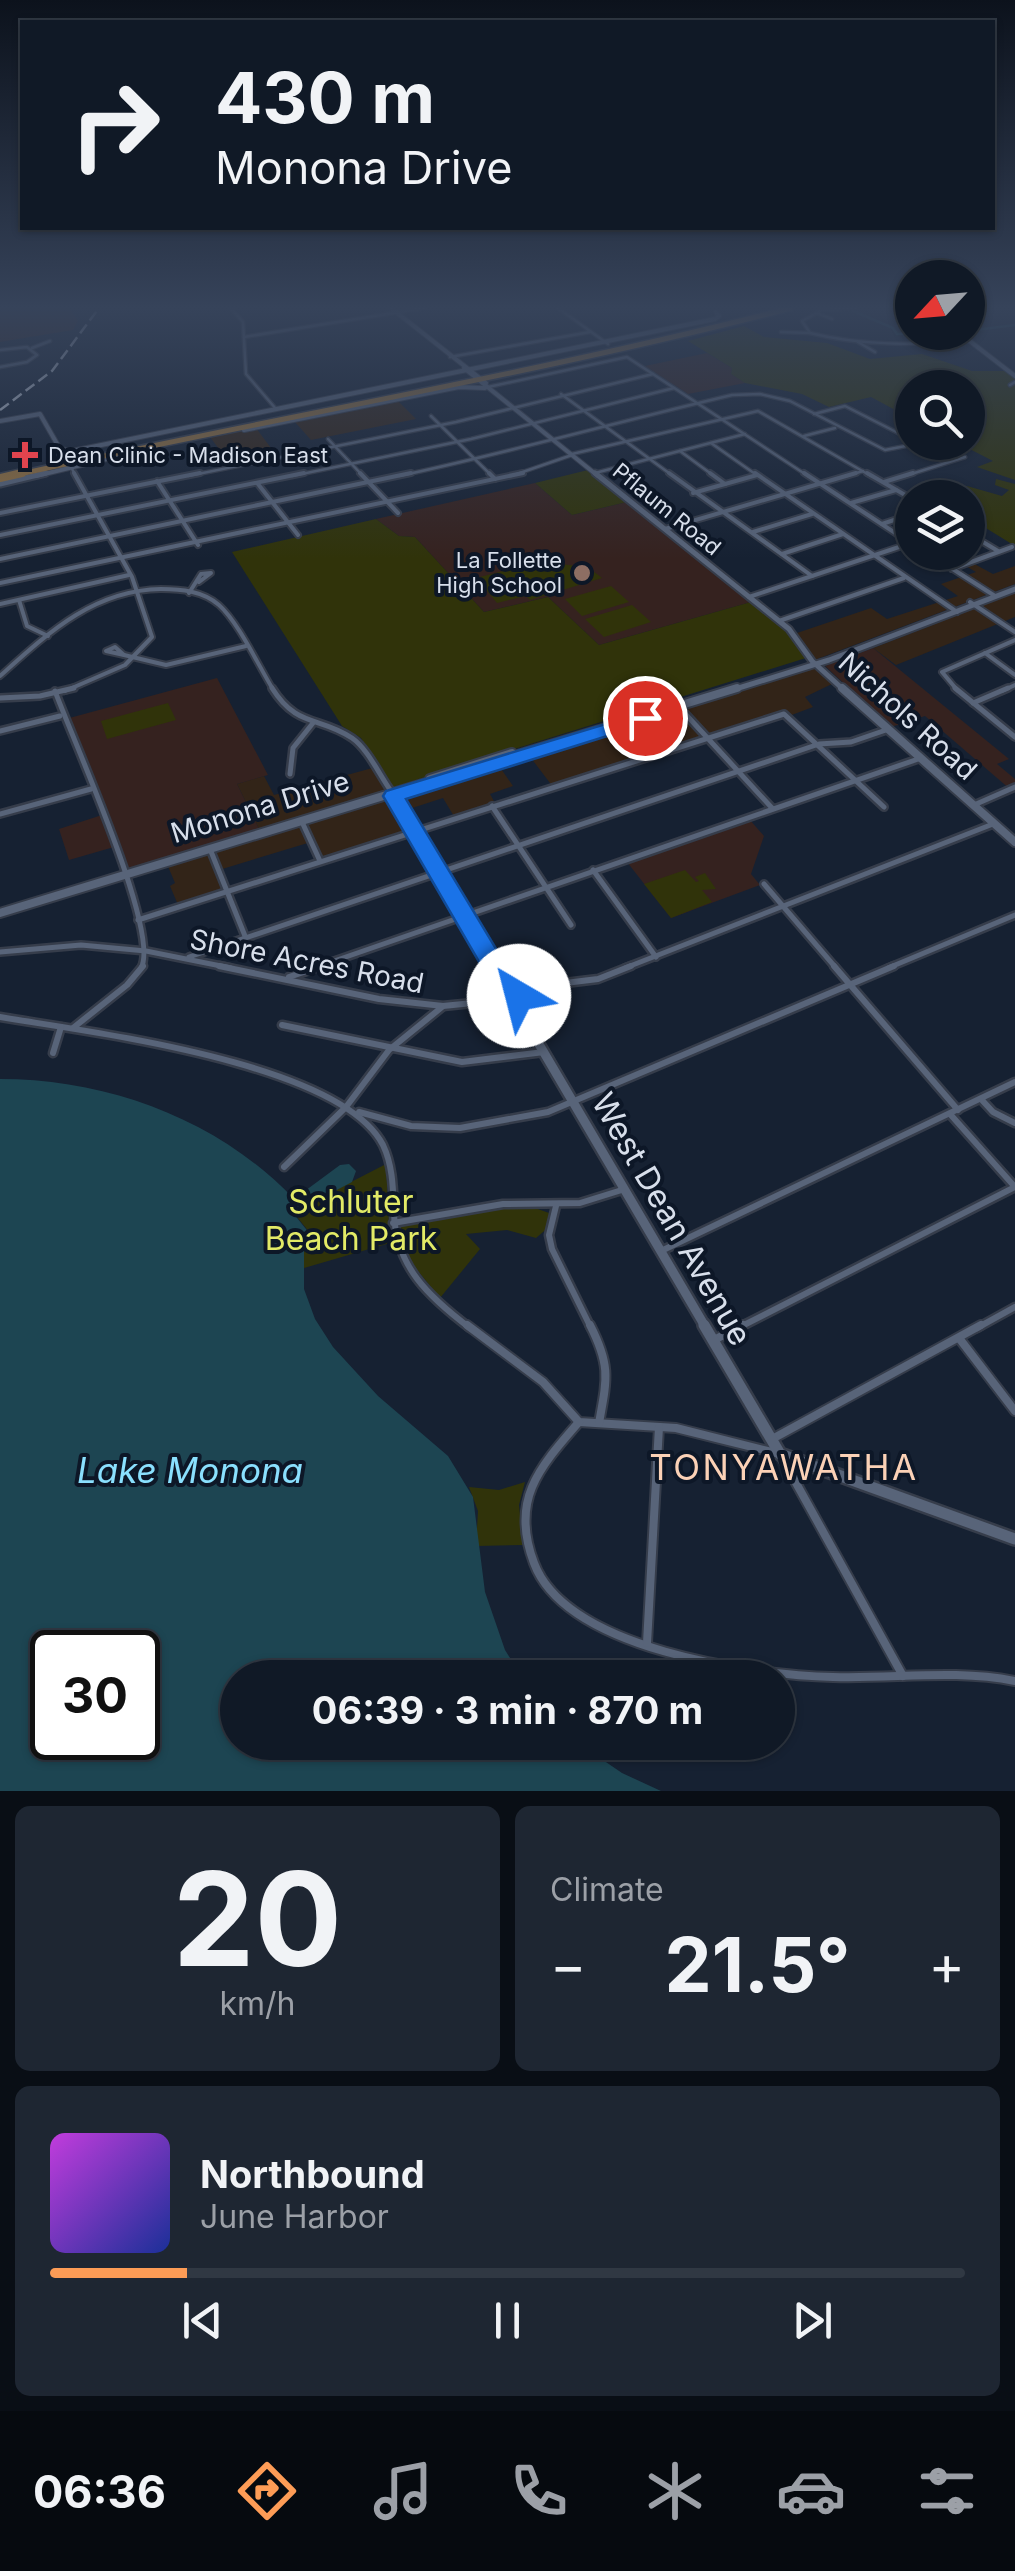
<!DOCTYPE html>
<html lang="en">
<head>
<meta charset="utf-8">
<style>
  :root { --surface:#101926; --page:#1e2632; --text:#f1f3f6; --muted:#9ca0a7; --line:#303843; --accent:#fd9c56 }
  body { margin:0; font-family:Inter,sans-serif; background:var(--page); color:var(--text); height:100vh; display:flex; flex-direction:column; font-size:38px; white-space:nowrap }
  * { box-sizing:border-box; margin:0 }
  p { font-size:32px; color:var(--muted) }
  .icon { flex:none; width:55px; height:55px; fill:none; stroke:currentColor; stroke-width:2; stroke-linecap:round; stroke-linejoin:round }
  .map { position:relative; height:1791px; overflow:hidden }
  .drawer { display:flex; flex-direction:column; gap:15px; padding:15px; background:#090e15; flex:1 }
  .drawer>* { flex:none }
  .guide { position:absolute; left:20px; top:20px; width:975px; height:210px; border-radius:0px; box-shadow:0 2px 8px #0004,0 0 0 2px var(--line); background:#101926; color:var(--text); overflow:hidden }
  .needle { width:65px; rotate:244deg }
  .controls { position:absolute; left:895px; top:260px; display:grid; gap:20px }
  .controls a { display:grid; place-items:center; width:90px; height:90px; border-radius:50%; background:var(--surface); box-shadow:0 2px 8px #0004,0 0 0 2px var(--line); font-size:50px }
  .speed { position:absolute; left:30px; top:1630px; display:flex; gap:20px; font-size:50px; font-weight:700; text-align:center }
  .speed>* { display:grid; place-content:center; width:130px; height:130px; border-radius:50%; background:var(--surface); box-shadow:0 2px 8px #0004,0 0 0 2px var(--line); line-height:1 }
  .speed .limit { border:5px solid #111; border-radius:15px; background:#fff; color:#111 }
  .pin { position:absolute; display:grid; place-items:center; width:85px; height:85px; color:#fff; margin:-42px; border:5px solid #fff; border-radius:50%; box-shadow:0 2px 10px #0007 }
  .me { position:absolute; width:110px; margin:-55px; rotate:323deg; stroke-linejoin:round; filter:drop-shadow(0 0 8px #0008) }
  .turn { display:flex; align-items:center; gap:35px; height:210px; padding:0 30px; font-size:45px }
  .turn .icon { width:130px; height:130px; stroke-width:2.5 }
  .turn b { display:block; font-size:70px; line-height:85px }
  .big { font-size:75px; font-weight:700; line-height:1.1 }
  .drawer .card { flex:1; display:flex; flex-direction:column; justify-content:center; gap:15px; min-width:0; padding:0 35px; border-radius:15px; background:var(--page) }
  .drawer .dial { align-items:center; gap:0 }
  .dial b { font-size:130px; line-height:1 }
  .song { display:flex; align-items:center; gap:30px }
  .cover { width:120px; height:120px; border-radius:15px; background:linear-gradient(135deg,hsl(290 70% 55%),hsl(230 70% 35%)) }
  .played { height:10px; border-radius:5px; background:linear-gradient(90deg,var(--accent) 15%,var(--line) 15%) }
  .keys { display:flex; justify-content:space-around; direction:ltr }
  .heat { display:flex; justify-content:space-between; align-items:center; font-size:55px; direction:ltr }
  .drawer .tiles { flex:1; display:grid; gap:15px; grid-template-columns:1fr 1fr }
  .card:last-child { grid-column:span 2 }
  .trip { position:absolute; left:220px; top:1660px; width:575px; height:100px; border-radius:50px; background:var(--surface); box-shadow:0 2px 8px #0004,0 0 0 2px var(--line); font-weight:700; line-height:100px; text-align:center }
  .menu { display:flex; height:160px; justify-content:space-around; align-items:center; background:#060a0f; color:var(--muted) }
  .menu .icon { width:70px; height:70px }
  .menu .current { color:var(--accent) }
  .menu b { font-size:45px; color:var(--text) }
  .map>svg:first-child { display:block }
  .commercial { fill:#322418 }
  .education { fill:#35221f }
  .green { fill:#30330a }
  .water { fill:#1d4552; fill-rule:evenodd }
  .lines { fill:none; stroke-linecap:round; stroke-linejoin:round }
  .stream { stroke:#1d4552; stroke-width:2.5 }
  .minor-far4-casing { stroke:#363d4b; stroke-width:5 }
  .minor-far3-casing { stroke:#363d4b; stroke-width:8 }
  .minor-far2-casing { stroke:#363d4b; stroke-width:10 }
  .minor-far1-casing { stroke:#363d4b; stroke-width:11 }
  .minor-casing { stroke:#363d4b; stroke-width:12 }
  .tertiary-far4-casing { stroke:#363d4b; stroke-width:6 }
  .tertiary-far3-casing { stroke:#363d4b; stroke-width:9 }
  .tertiary-far2-casing { stroke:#363d4b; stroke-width:12 }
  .tertiary-far1-casing { stroke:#363d4b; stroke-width:14 }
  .tertiary-casing { stroke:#363d4b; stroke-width:16 }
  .primary-far1-casing { stroke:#363d4b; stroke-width:8 }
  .primary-casing { stroke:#363d4b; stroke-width:11 }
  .minor-far4 { stroke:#586479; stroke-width:2.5 }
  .minor-far3 { stroke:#586479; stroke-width:4 }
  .minor-far2 { stroke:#586479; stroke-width:5 }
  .minor-far1 { stroke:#586479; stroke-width:6 }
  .minor { stroke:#586479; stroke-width:8 }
  .tertiary-far4 { stroke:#586479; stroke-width:4 }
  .tertiary-far3 { stroke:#586479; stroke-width:5 }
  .tertiary-far2 { stroke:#586479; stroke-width:8 }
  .tertiary-far1 { stroke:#586479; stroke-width:9 }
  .tertiary { stroke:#586479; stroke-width:11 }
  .primary-far1 { stroke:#93703e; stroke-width:5 }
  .primary { stroke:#93703e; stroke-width:8 }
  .rail { stroke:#bbc3d0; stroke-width:2.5; stroke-dasharray:11 5; stroke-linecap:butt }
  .route { fill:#1a73e8; stroke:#114b97; stroke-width:2.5 }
  .health-dot { fill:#e0444e; stroke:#0d1727; stroke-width:4 }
  .education-dot { fill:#8d6e63; stroke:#0d1727; stroke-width:4 }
  .labels { text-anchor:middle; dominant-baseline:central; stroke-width:8; stroke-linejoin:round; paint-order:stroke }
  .far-poi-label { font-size:22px; fill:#d8dfeb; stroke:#0d1727; text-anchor:start }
  .far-street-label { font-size:22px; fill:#d8dfeb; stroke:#0d1727 }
  .street-label { font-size:28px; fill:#d8dfeb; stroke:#0d1727 }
  .near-park-label { font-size:32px; fill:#e2ea66; stroke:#0d1727 }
  .near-street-label { font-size:32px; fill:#d8dfeb; stroke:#0d1727 }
  .near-neighbourhood-label { font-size:35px; letter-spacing:2.5px; fill:#fbd1b6; stroke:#0d1727 }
  .near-water-label { font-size:35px; font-style:italic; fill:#8ae0fe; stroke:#0d1727 }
</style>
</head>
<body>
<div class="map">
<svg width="1015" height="1791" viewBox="0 0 1015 1791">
  <rect width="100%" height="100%" fill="#162132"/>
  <g class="commercial">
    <polygon points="397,400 416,419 311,440 294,421"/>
    <polygon points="256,428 271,448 225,457 210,437"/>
    <polygon points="954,553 993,574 1015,566 1015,584 812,661 794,634 871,608 887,619 958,596 941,584 976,572 964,565 952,569 932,557"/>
    <polygon points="1015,593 1015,617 896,665 873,648"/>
    <polygon points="816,664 836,682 805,697 813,707 789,716 553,787 528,754"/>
    <polygon points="497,763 513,786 490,794 496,805 455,818 443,798 403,811 414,831 320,861 311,842 219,870 227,891 179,907 170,886 175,883 167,864"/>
    <polygon points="376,767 391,791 260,831 237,784 264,776 274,795"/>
  </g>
  <g class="education">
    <polygon points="0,308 70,308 78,321 73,330 0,342"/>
    <polygon points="707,353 732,368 731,374 745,383 688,394 645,366"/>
    <polygon points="535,483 572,515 627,502 751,602 599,645 548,597 484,612 415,537 399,536 376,519"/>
    <polygon points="873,648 1009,759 997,764 1015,779 1015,789 1011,790 925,716 891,727 825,666"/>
    <polygon points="217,678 268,775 237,784 260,831 123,872 114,847 69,860 59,829 102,815 62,720"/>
    <polygon points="749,819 764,836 751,874 760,885 671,918 627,862"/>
  </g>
  <g class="green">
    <polygon points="744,326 764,337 827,343 870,359 922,354 972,371 1006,371 1015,378 1015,480 977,467 993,461 958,443 968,442 968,388 912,388 912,419 871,397 829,407 802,394 745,383 731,374 732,368 688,341"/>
    <polygon points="588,470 627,502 572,515 535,483"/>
    <polygon points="996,479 1015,484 1015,546 968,517 968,498 936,497 967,486 1002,496 1009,490 995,485"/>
    <polygon points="376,519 399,536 415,537 484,612 548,597 599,645 751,602 790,633 806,658 393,787 361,738 342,726 232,552"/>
    <path d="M534 563C555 566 583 560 602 578L530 600 526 596 497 603 476 578Z"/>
    <polygon points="611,586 629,602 582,616 565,599"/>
    <polygon points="632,605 651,622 604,637 585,619"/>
    <polygon points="168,703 176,720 107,739 101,721"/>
    <polygon points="685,870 696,882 699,881 695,877 705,873 716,889 702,890 712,902 671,918 644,884"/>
    <polygon points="386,1164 390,1243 304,1268 304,1238 310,1233 293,1212"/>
    <polygon points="532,1207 552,1214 550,1226 536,1238 507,1230 466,1234 480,1249 440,1298 404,1254 398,1229 404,1225 503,1208"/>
    <polygon points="525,1482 519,1505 523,1545 476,1546 478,1511 469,1487 499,1490"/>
  </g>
  <path class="water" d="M0 1079C109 1079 219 1120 294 1199L340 1165 349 1164 356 1171 352 1182 293 1213 310 1234 304 1239V1289L315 1319 333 1347 378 1396 448 1456 473 1497 485 1592 505 1650 522 1677 238 1678V1742L578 1743 622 1773 661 1791H0ZM138 1652V1738H52V1652Z"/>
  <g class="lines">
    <g class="stream">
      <polyline points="851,310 893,328 897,334 952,332"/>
      <polyline points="968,331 1015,325"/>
    </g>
    <g class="minor-far4-casing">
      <g id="minor-far4">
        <polyline points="231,308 243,322 246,374 276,409"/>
        <polyline points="558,308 608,344"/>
        <path d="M855 308 822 310 802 321 810 333C862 346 914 345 968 341"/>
        <polyline points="817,313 832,319"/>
        <polyline points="781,332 810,333"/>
        <polyline points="244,337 424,308"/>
        <polyline points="858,342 875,352"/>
        <polyline points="32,348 50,341"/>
        <polyline points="0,350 27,347 37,355 27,362 0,367"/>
        <polyline points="450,357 590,332"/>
        <polyline points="1010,385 1015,382"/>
        <polyline points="488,387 627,357 808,476"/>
        <polyline points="561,394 673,476"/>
        <polyline points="814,414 845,406 912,440"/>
        <polyline points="431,416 492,476"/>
        <polyline points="804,436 835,428"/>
        <polyline points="328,439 363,476"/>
        <polyline points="711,443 758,476"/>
        <polyline points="680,451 714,476"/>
        <polyline points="572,454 758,411 871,476"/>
        <polyline points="71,467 76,476"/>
        <polyline points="595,473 745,434"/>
        <polyline points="188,476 456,422 653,374"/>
        <polyline points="292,476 471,439 674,388"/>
        <path d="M399 476C511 452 621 421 732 395L760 394 790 401 885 450 926 442"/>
        <polyline points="511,476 572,455"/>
        <polyline points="847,476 863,471"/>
        <polyline points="905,476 965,457"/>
      </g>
    </g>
    <g class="minor-far3-casing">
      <g id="minor-far3">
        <polyline points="360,473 398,513"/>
        <polyline points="489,473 495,479"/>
        <polyline points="669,473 812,576"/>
        <polyline points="710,473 725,484"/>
        <polyline points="755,473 957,612"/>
        <polyline points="804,473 912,544"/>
        <polyline points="867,473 912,499"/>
        <polyline points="157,481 198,545"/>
        <polyline points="884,482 913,473"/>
        <polyline points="258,484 298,535"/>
        <polyline points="693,493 757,475"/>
        <polyline points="851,503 896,490"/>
        <polyline points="0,513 200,473"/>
        <polyline points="882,524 912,514"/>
        <polyline points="665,529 856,473"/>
        <polyline points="753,532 812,514"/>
        <polyline points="968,533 998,551"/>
        <polyline points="0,535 304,473"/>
        <polyline points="926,552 995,596"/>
        <polyline points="782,554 843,534"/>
        <polyline points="0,559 411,473"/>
        <polyline points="952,569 1012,547"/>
        <polyline points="0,583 523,473"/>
        <polyline points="189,593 201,574 211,573 199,582"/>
        <polyline points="749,597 911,543"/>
        <polyline points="19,600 27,626 48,636"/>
        <polyline points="970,602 1015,632"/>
        <polyline points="0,604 129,575"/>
        <polyline points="779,621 904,578"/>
        <polygon points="115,647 124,655 106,651"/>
        <polyline points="985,653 1015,675"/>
        <polyline points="124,655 166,665 246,646"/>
        <path d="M0 676C47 634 93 590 161 589 181 589 203 591 219 605 239 623 259 667 274 691"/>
        <polyline points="65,691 125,665 152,637 132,577 74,473"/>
        <polyline points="958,691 942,672 1015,640"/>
        <polyline points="1002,691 1015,685"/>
      </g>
    </g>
    <g class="minor-far2-casing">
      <g id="minor-far2">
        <path d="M272 688C297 728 319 716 352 738 368 749 380 776 391 791"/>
        <polyline points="955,688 1015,737"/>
        <path d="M55 691C72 738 161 933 141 968"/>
        <polyline points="0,698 40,696 74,688"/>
        <polyline points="973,703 1008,688"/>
        <polyline points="678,706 772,808"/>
        <polyline points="0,731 60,716"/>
        <polyline points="290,774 293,748 313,723"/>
        <polyline points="974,805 1015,787"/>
        <polyline points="492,806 571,925"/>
        <polyline points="0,814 91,789"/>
        <polyline points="302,822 320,861"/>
        <polyline points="210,849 245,936"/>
        <polyline points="593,870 656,957"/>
        <polyline points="764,884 836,968"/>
        <polyline points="138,920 784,714 884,807"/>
        <polyline points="0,952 81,945 146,951 231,968"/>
        <polyline points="189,957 819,744 851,742 886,730"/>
        <polyline points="314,968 921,758"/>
        <polyline points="625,968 993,824"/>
        <polyline points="888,968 1015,915"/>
      </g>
    </g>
    <g class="minor-far1-casing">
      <g id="minor-far1">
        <polyline points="219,966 379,999 443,1006 513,999 557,984 598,979 631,966"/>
        <polyline points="834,966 958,1110"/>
        <polyline points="289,977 321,966"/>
        <path d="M0 1017C88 1032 340 1062 383 1145 393 1166 393 1189 394 1212 395 1266 429 1297 470 1328"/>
        <polyline points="282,1025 462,1062 544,1052"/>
        <polyline points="73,1028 127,985 143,966"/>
        <polyline points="53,1053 61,1027"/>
        <polyline points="981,1099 993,1112 1015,1123"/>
        <polyline points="359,1112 411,1126 460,1128 548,1112 894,966"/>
        <polyline points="284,1167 346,1107 389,1050 442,1007"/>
        <polyline points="556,1206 549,1235 552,1249 591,1328"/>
        <polyline points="393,1223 503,1204 580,1203 625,1189"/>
        <polyline points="661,1251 1015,1082"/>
        <polyline points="738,1328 1015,1187 950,1114"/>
        <polyline points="977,1328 1015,1307"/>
      </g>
    </g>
    <g class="minor-casing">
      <g id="minor">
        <polyline points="467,1325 543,1382 579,1422 676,1428 780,1454 903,1676"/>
        <path d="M590 1325C611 1366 607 1379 599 1423"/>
        <polyline points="959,1338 1015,1411"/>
        <polyline points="714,1340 743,1325"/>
        <path d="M579 1422C539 1468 510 1500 534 1563 566 1649 751 1675 833 1677 895 1679 954 1669 1015 1681"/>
        <polyline points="774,1438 981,1325"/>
        <polyline points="647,1643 659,1427"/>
      </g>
    </g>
    <g class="tertiary-far4-casing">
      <g id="tertiary-far4">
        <polyline points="391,308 486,383"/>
        <polyline points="958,332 1015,376"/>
        <polyline points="464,368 598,476"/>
        <polyline points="0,421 40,414 60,449 72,451 715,319 719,316 716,312"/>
        <polyline points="244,430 459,387 485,388"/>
        <polyline points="36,476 156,447"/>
      </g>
    </g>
    <g class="tertiary-far3-casing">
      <g id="tertiary-far3">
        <polyline points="595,473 789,629 812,661 845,691"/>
        <polyline points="0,484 46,473"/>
        <polyline points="729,691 829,660 1015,589"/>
      </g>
    </g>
    <g class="tertiary-far2-casing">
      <g id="tertiary-far2">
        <polyline points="842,688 1015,842"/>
        <polyline points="430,779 512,753"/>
        <polyline points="393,795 495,968"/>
        <polyline points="0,913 737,688"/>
      </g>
    </g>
    <g class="tertiary-far1-casing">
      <polyline id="tertiary-far1" points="493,966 706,1328"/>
    </g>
    <g class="tertiary-casing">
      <polyline id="tertiary" points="704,1325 780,1454 1015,1539"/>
    </g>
    <g class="primary-far1-casing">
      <path id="primary-far1" d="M11 476C271 418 533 375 791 308"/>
    </g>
    <g class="primary-casing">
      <polyline id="primary" points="0,478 22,473"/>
    </g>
    <use href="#minor-far4" class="minor-far4"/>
    <use href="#minor-far3" class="minor-far3"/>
    <use href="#minor-far2" class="minor-far2"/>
    <use href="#minor-far1" class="minor-far1"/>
    <use href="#minor" class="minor"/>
    <use href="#tertiary-far4" class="tertiary-far4"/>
    <use href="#tertiary-far3" class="tertiary-far3"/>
    <use href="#tertiary-far2" class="tertiary-far2"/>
    <use href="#tertiary-far1" class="tertiary-far1"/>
    <use href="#tertiary" class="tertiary"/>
    <use href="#primary-far1" class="primary-far1"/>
    <use href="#primary" class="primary"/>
    <polyline class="rail" points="0,410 52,371 99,308"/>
  </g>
  <linearGradient id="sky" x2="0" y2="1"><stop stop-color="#0c121c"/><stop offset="0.55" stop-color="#36435a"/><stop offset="1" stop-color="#36435a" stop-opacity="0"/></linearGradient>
  <rect width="1015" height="559" fill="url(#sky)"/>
  <polygon class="route" points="645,712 652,713 652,722 406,799 519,987 527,990 531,996 522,1005 504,1005 383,796 386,791"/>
  <path class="health-dot" d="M20 440h10v10h10v10h-10v10h-10v-10h-10v-10h10z"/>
  <circle class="education-dot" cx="582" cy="573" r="10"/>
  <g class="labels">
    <g class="far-poi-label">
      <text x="48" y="455">Dean Clinic - Madison East</text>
      <text x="562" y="560" text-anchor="end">La Follette<tspan x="562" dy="25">High School</tspan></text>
    </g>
    <g class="far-street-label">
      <text transform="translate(667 509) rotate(39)">Pflaum Road</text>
    </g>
    <g class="street-label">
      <text transform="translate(908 716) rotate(42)">Nichols Road</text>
      <text transform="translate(260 807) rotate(-17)">Monona Drive</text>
      <text transform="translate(307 961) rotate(11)">Shore Acres Road</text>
    </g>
    <g class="near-park-label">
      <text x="351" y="1201">Schluter<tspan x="351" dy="37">Beach Park</tspan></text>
    </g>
    <g class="near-street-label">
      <text transform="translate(672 1219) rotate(60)">West Dean Avenue</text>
    </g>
    <g class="near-neighbourhood-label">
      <text x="784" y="1467">TONYAWATHA</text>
    </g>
    <g class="near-water-label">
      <text x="190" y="1470">Lake Monona</text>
    </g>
  </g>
</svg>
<div class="controls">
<a><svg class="needle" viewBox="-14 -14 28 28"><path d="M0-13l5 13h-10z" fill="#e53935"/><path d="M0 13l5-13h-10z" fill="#9ca0a7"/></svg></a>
<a><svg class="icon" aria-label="search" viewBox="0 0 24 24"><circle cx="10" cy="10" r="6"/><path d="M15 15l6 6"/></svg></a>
<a><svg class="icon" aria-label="layers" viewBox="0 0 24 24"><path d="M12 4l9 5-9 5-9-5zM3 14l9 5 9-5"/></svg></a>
</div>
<div class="speed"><div class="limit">30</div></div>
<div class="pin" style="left:645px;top:718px;background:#d93025"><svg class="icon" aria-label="arrive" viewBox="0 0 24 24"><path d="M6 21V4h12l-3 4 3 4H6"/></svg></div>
<svg class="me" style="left:519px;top:996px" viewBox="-20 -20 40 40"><circle r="19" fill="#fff"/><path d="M0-13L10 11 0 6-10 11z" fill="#1a73e8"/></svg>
<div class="trip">06:39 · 3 min · 870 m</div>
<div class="guide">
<div class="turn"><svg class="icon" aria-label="right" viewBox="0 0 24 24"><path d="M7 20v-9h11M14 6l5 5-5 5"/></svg><div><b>430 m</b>Monona Drive</div></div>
</div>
</div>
<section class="drawer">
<div class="tiles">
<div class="card dial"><b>20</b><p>km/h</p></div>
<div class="card"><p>Climate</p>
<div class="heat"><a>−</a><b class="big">21.5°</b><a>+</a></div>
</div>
<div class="card">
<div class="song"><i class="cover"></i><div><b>Northbound</b><p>June Harbor</p></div></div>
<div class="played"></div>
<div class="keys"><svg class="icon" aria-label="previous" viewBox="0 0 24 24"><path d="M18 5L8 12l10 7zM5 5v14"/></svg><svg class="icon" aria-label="pause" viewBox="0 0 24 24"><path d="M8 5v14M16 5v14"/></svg><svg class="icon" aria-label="next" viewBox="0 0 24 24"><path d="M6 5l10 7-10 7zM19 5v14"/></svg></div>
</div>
</div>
</section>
<nav class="menu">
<b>06:36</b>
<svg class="icon current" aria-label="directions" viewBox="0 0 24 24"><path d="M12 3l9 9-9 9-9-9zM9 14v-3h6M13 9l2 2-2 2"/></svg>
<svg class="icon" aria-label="music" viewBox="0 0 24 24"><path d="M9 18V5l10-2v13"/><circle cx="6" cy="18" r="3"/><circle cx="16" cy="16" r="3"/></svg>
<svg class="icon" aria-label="phone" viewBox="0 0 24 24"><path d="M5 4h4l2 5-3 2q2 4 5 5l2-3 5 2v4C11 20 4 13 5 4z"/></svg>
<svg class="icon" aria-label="climate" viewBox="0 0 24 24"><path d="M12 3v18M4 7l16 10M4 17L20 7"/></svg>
<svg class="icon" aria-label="car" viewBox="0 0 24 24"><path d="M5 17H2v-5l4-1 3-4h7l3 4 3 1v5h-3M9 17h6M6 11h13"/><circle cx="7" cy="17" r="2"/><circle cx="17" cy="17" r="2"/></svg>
<svg class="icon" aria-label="filters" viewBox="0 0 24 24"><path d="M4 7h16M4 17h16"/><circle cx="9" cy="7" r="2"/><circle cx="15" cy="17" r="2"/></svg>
</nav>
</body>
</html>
